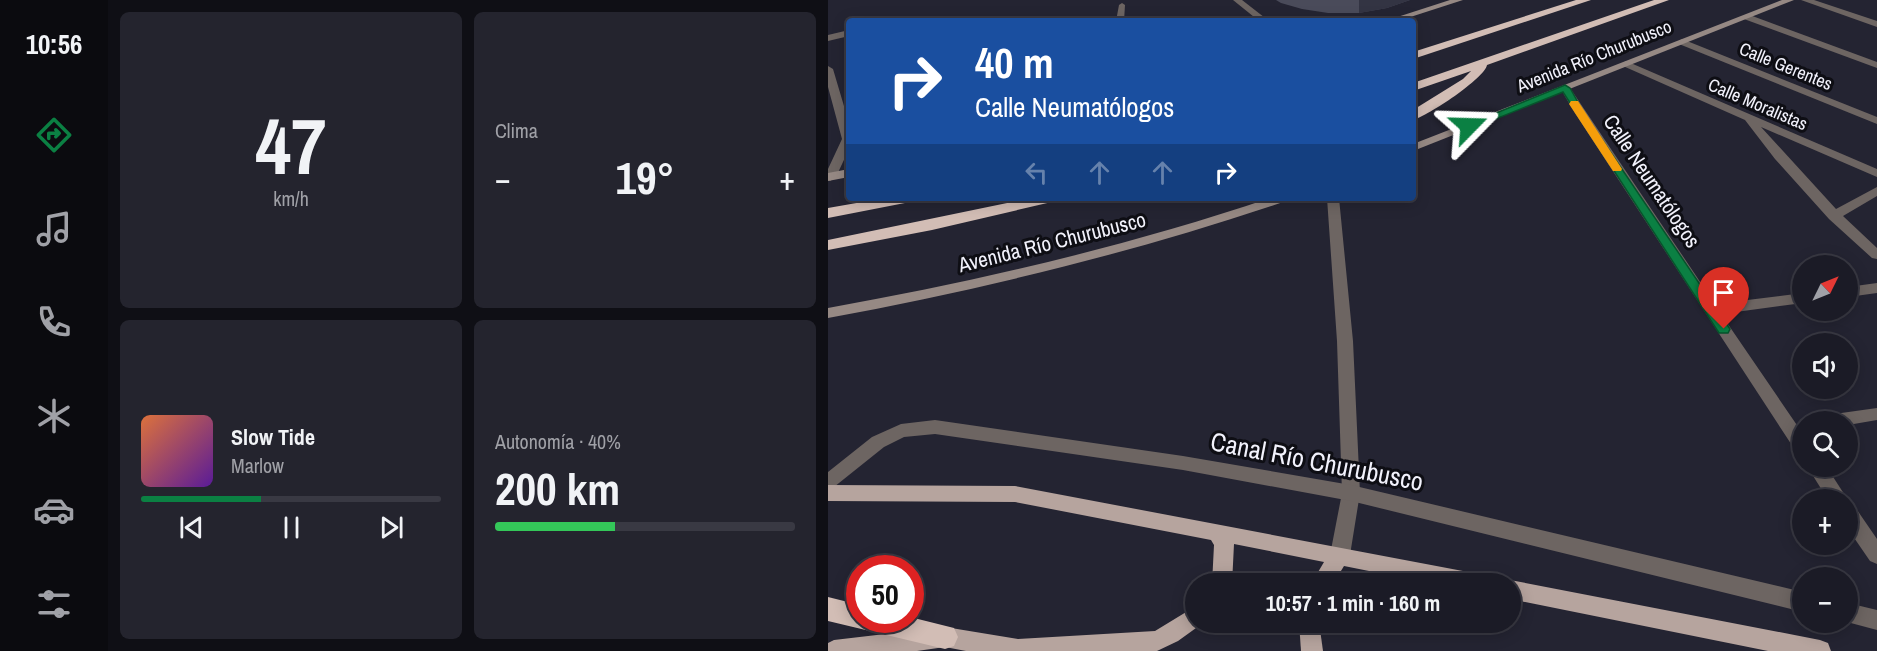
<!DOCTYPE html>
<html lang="es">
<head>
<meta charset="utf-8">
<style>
  :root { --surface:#1b1b26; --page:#24242e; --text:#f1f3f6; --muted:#a0a1a7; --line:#393943; --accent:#0b8043 }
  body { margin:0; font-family:"Archivo Narrow",sans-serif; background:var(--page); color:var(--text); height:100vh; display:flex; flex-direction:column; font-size:22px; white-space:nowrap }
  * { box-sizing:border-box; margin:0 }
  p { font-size:20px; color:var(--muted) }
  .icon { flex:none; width:33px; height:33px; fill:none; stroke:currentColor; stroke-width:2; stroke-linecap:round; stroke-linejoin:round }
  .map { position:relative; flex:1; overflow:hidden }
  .panel { display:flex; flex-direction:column; gap:12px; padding:12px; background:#0f0f15; width:720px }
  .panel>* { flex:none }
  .top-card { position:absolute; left:18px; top:18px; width:570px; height:183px; border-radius:6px; box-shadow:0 3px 15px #0003,0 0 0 2px var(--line); background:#1a4fa0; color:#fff; overflow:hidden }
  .needle { width:39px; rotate:47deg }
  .fabs { position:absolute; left:964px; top:255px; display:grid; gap:12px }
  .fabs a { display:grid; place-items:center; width:66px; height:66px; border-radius:50%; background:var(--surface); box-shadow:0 3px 15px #0003,0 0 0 2px var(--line); font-size:30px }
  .speed { position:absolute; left:18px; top:555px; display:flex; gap:12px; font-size:30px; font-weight:700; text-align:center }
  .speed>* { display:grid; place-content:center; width:78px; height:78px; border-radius:50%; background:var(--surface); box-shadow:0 3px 15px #0003,0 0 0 2px var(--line); line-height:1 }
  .speed .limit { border:9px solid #d22; background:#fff; color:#111 }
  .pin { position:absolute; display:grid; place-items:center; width:51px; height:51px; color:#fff; margin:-62px -26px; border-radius:50% 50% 50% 0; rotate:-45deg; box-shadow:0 0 6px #0007 }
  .pin .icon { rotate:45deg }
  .me { position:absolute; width:66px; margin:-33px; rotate:68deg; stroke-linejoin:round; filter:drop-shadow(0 0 4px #0008) }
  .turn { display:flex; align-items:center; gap:21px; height:126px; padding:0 30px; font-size:27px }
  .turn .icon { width:78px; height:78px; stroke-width:2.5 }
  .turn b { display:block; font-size:42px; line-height:51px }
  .lanes { display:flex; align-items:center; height:57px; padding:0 30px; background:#0003; justify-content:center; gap:30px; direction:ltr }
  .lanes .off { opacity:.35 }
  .big { font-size:45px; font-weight:700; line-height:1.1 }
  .panel .card { flex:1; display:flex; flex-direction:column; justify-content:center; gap:9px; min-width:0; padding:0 21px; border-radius:9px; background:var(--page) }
  .panel .dial { align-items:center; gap:0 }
  .dial b { font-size:78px; line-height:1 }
  .song { display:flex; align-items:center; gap:18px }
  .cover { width:72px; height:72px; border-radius:9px; background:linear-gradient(135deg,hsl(20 70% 55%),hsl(270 70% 35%)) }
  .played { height:6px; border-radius:3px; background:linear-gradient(90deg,var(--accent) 40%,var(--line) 40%) }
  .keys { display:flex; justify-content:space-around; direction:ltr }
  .heat { display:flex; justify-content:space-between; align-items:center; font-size:33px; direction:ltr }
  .charge { height:9px; border-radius:4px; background:linear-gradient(90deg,#34c759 40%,var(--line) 0) }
  .panel .tiles { flex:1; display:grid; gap:12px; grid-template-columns:repeat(2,1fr) }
  .trip { position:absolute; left:357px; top:573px; width:336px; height:60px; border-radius:30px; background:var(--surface); box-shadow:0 3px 15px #0003,0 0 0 2px var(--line); font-weight:700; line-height:60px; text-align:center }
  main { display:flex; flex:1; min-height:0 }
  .menu { display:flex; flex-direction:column; width:108px; justify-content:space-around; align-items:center; background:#0b0b0f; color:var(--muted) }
  .menu .icon { width:42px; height:42px }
  .menu .on { color:var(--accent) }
  .menu b { font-size:27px; color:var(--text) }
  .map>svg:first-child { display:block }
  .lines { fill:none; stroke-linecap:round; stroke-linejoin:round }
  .service { fill:#6d6562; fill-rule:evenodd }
  .minor { fill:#6d6562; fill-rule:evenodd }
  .tertiary { fill:#6d6562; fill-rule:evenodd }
  .secondary { fill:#968984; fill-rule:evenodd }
  .primary { fill:#b6a49e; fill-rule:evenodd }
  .motorway { fill:#d2bdb5; fill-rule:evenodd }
  .wall { fill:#4a4b5a }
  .shaded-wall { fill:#333443 }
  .route { fill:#0b8043; stroke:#07532c; stroke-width:1.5 }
  .slow { fill:#f59e0b }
  .labels { text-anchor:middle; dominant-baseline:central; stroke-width:6; stroke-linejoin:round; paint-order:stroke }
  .far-street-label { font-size:18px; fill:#f2f2fc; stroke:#0e0e14 }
  .street-label { font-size:21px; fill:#f2f2fc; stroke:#0e0e14 }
  .near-street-label { font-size:26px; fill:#f2f2fc; stroke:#0e0e14 }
</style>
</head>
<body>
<main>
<nav class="menu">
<b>10:56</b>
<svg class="icon on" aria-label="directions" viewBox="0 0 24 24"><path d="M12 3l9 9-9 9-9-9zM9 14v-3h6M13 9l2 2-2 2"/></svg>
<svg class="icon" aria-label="music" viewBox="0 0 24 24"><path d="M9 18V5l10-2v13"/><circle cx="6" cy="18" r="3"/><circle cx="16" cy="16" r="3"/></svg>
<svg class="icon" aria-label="phone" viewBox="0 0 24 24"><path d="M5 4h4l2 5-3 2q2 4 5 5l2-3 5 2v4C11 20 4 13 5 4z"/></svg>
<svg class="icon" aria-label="climate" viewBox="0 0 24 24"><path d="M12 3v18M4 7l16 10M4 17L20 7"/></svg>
<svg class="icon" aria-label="car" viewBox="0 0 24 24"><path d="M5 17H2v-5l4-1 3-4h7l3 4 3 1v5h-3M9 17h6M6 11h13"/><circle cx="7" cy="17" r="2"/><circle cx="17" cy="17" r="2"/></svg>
<svg class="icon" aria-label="filters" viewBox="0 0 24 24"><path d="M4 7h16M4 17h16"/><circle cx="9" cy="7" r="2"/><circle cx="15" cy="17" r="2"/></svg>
</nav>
<section class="panel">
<div class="tiles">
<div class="card dial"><b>47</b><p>km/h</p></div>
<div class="card"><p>Clima</p>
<div class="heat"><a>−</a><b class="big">19°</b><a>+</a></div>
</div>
<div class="card">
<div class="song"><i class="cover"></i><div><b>Slow Tide</b><p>Marlow</p></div></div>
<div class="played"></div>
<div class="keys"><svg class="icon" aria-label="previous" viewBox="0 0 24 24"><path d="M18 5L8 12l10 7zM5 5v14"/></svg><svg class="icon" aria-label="pause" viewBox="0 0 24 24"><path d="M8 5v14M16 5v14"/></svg><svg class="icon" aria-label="next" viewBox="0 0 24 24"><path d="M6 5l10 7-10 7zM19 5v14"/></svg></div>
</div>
<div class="card"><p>Autonomía · 40%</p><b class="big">200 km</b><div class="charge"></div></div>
</div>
</section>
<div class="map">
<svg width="1049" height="651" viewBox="0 0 1049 651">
  <rect width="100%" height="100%" fill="#242432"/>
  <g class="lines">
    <polygon class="service" points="294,3 297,5 296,21 288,21 291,5"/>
    <g class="minor">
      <polygon points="405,0 414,0 441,21 431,21"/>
      <polygon points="973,0 986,0 1049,21 1049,27"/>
      <polygon points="919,14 1049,62 1049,68 916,19 915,17"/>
      <polygon points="75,18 88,18 92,21 71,21"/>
      <polygon points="21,30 21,36 0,41 0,35"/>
      <polygon points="854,39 1049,117 1049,124 851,44 849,42"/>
      <polygon points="798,61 1049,169 1049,177 933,127 1008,209 1049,187 1049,196 1015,216 1049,248 1049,259 1044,258 1001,219 947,159 917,120 795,66 793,64"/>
      <polygon points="0,66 5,69 21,123 21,149 8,177 2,181 0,180 0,169 14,139 0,87"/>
      <polygon points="737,85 742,88 887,304 975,293 975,303 893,314 975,434 975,455 969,453 747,113 732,88"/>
      <polygon points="499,198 511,198 525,341 532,493 522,555 519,561 512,564 505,561 502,555 514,493 509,341"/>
      <polygon points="1049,283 1049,293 1020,297 1020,287"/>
      <polygon points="1049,408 1049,420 1020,425 1020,422 991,422 993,417 999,415"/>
      <polygon points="979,466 998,466 1020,500 1000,500"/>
      <polygon points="1020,505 1027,507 1049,539 1049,564 1042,561 1020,529"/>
    </g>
    <g class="tertiary">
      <polygon points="107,420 355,456 523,485 975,592 975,612 523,501 355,470 107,434 76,437 56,447 6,487 0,490 0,472 44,437 73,424"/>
      <polygon points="1020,603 1049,610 1049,630 1019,622"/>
    </g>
    <g class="secondary">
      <polygon points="622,0 635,0 570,21 557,21"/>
      <polygon points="954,0 966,0 585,151 585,144"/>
      <polygon points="21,169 21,177 0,181 0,173"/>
      <path d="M442 198H460L458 201C308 252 156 289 0 318V308C150 281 297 247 442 198Z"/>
    </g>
    <g class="primary">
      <polygon points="0,485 187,486 656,575 663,577 666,584 606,584 516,566 505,584 483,584 496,562 406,544 404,584 384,584 386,545 383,540 187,502 0,501"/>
      <polygon points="682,580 992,640 1000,643 1003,651 940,651 682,599 682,584 674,584"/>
      <polygon points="368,606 368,622 375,623 350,641 329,651 138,651 117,647 89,651 0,651 0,643 6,640 117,627 190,639 327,631"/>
      <polygon points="471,622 491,622 495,651 473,651"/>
    </g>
    <g class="motorway">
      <polygon points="748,0 763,0 585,59 585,52"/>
      <path d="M826 0H841L659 65C657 78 600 116 585 120V110L635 79 643 71 585 91V83Z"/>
      <polygon points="57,198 89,198 82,202 0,218 0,208"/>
      <polygon points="203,198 230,198 228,201 104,230 0,250 0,240"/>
      <polygon points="0,597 32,605 32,620 82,620 82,617 126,628 130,637 126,646 117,649 0,621"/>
    </g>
  </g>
  <polygon class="wall" points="448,0 582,0 559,8 531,13 500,13 474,9 453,3"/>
  <polygon class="shaded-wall" points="531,0 582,0 559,8 531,13"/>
  <polygon class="route" points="737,85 742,88 756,113 900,326 902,329 900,333 891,333 735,92 645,128 636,126"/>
  <polygon class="slow" points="743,101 750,101 794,169 793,171 785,171 741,104"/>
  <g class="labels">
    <g class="far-street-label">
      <text transform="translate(766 56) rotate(-22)">Avenida Río Churubusco</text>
      <text transform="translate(958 66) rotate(22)">Calle Gerentes</text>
      <text transform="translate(930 104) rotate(23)">Calle Moralistas</text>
    </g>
    <g class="street-label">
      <text transform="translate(824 181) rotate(56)">Calle Neumatólogos</text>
      <text transform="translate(224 242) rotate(-14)">Avenida Río Churubusco</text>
    </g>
    <g class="near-street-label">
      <text transform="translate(489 461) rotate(11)">Canal Río Churubusco</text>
    </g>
  </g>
</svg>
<div class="fabs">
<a><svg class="needle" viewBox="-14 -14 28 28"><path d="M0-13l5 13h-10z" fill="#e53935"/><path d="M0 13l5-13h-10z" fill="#a0a1a7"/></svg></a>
<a><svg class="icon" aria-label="sound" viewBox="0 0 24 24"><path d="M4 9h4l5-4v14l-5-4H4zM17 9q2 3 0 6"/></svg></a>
<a><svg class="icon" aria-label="search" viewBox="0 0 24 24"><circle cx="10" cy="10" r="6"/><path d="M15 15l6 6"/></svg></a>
<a>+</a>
<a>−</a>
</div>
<div class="speed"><div class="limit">50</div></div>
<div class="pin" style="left:896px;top:329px;background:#d93025"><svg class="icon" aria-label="arrive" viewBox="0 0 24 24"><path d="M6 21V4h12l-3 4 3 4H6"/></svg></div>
<svg class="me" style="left:641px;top:126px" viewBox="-20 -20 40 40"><path d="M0-17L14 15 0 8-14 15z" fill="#0b8043" stroke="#fff" stroke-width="4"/></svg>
<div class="trip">10:57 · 1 min · 160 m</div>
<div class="top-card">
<div class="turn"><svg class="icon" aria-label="right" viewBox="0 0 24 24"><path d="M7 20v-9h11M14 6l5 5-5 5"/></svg><div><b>40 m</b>Calle Neumatólogos</div></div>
<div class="lanes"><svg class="icon off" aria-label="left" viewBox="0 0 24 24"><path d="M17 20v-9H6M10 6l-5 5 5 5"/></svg><svg class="icon off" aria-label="ahead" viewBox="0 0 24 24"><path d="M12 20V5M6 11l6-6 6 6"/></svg><svg class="icon off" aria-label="ahead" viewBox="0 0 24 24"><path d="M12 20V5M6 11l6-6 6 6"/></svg><svg class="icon" aria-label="right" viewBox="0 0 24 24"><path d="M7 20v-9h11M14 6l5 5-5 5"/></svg></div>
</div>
</div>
</main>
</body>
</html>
